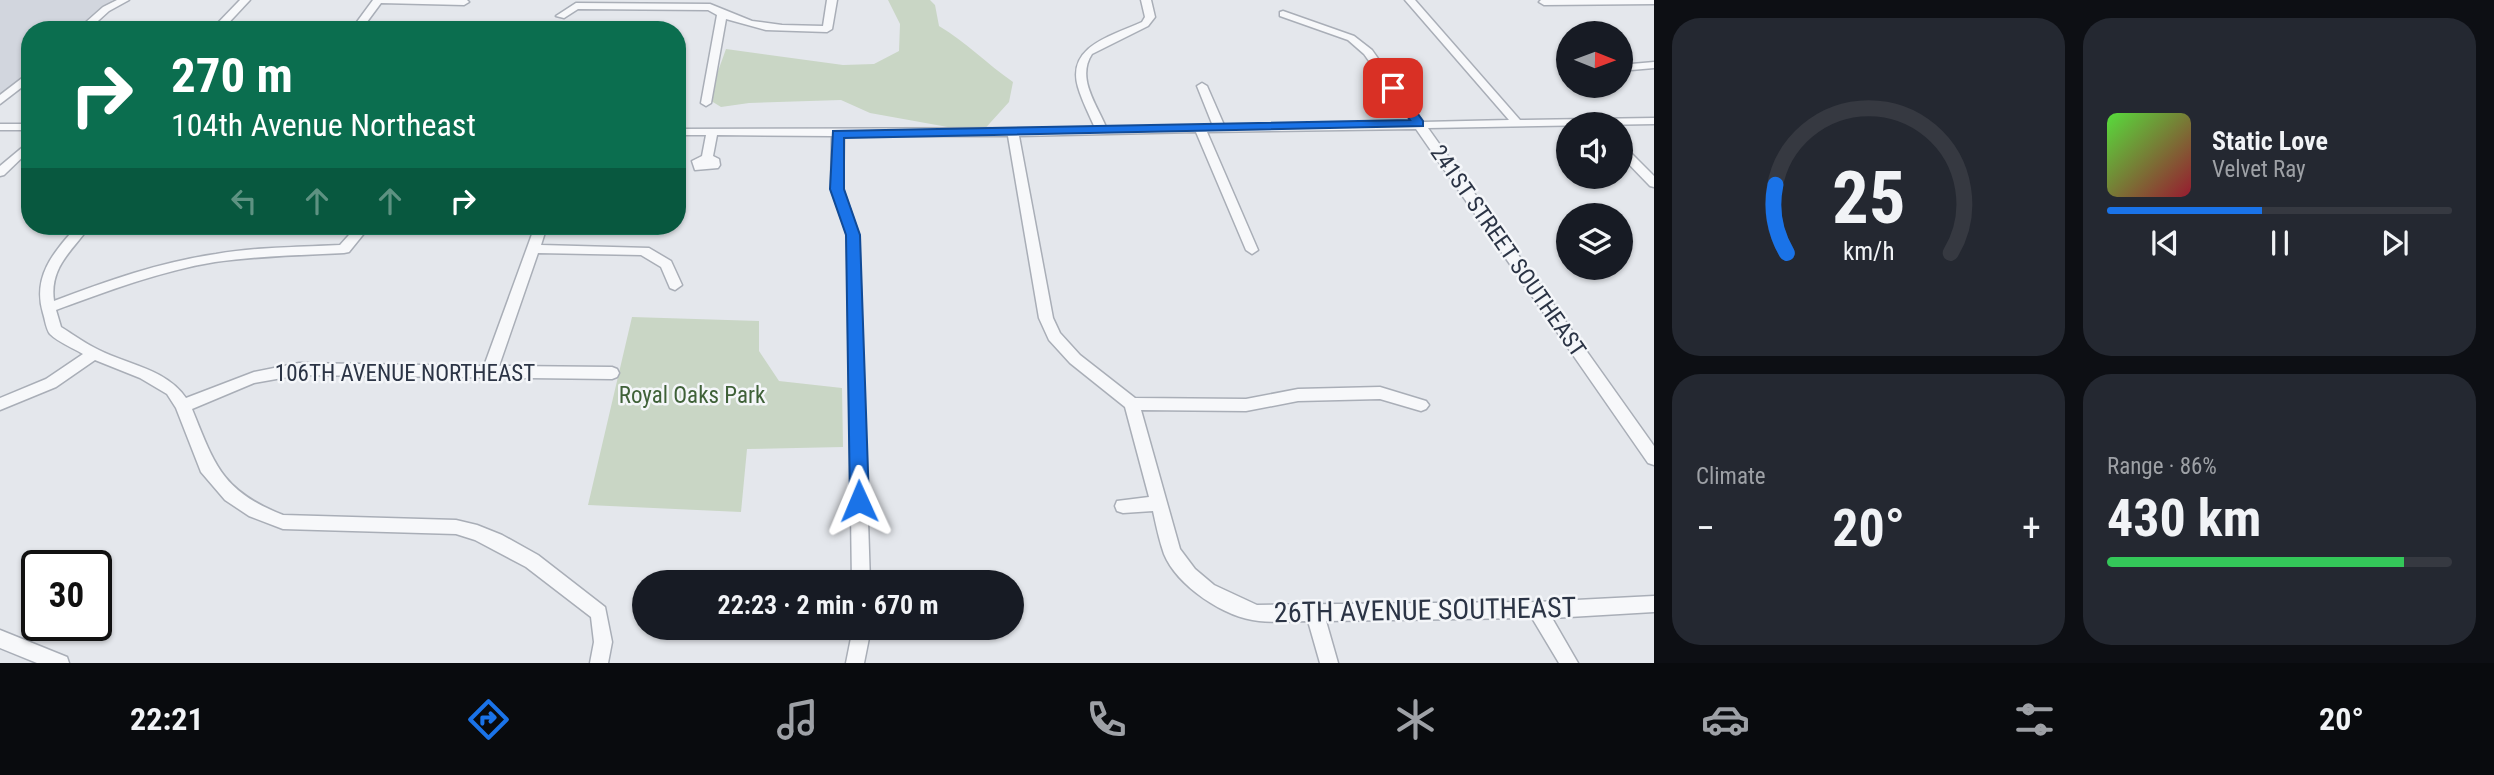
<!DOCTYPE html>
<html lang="en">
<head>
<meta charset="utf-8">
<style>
  :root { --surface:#171b24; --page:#242831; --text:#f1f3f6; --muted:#9ea1a6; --line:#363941; --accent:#1a73e8 }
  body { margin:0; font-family:"Roboto Condensed",sans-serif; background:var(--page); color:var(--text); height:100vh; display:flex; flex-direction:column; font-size:26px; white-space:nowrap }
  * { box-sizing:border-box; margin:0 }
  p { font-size:23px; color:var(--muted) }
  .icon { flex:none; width:38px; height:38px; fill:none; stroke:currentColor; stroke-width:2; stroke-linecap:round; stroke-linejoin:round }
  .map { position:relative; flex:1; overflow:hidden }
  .sheet { display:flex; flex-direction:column; gap:18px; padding:18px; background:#0d0f14; width:840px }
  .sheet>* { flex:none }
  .hud { position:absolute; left:21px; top:21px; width:665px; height:214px; border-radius:28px; box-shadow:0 2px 5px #0004; background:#0b6e4f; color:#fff; overflow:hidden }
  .needle { width:46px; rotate:91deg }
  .tools { position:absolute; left:1556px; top:21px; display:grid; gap:14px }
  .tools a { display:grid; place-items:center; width:77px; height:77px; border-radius:50%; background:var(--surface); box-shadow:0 2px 5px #0004; font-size:35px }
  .speed { position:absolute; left:21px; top:550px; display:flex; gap:14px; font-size:35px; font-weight:700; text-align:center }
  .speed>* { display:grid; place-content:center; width:91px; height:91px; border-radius:50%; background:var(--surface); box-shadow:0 2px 5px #0004; line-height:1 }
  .speed .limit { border:4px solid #111; border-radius:10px; background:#fff; color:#111 }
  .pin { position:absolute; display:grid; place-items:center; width:60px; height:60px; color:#fff; margin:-30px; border-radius:14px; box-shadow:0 4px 10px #0006 }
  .me { position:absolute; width:77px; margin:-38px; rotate:359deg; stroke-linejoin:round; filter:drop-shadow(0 0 5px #0008) }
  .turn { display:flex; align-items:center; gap:24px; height:147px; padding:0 35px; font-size:32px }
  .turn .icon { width:91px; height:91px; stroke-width:2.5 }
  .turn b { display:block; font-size:49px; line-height:60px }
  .lanes { display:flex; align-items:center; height:66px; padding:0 35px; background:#0003; justify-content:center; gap:35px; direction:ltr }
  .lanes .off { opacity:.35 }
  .big { font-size:52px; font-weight:700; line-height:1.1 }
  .sheet .widget { flex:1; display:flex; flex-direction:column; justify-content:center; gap:10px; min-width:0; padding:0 24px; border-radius:28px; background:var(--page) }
  .sheet .dial { align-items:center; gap:0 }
  .dial svg { height:182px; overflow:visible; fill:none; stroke:var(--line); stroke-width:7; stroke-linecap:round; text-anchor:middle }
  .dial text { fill:var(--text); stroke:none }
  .song { display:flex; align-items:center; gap:21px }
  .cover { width:84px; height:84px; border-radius:10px; background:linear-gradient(135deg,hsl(110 70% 55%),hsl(350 70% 35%)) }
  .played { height:7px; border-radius:4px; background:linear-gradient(90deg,var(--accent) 45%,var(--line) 45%) }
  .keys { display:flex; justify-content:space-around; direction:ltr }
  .heat { display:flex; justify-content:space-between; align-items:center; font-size:38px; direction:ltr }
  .charge { height:10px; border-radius:5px; background:linear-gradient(90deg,#34c759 86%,var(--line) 0) }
  .sheet .tiles { flex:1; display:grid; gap:18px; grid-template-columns:repeat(2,1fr) }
  .trip { position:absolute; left:632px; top:570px; width:392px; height:70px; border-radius:35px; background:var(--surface); box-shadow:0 2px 5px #0004; font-weight:700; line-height:70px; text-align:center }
  .dock { display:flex; height:112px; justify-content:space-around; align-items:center; background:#090b0e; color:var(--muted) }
  .dock .icon { width:49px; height:49px }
  .dock .selected { color:var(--accent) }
  .dock b { font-size:32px; color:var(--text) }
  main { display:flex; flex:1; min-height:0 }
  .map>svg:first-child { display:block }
  .built { fill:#d2d6de }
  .green { fill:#c9d6c5 }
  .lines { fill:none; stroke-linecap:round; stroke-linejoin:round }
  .minor-casing { stroke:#a9aeb7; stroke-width:3 }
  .minor { fill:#f7f8fa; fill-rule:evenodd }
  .route { fill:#1a73e8; stroke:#114b97; stroke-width:2 }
  .labels { text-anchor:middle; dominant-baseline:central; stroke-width:5; stroke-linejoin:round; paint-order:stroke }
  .street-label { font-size:23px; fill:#2b3445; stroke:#f4f6f9 }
  .park-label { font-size:23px; fill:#3f6138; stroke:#f4f6f9 }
  .near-street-label { font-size:28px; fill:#2b3445; stroke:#f4f6f9 }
</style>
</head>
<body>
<main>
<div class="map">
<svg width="1654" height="663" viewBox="0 0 1654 663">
  <rect width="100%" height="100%" fill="#e4e7ec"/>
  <polygon class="built" points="0,0 113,0 82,30 30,30 30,75 0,101"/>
  <g class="green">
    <path d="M888 0H930L935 5 939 26C966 42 987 64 1013 82L1009 102 981 133 870 113 841 100 749 103 721 107 708 99 726 49 843 65 874 64 899 51 900 24Z"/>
    <polygon points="632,317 759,321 759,351 779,381 842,388 843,447 747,449 741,512 588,505"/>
  </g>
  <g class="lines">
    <g class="minor-casing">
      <g id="minor">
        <polygon points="117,0 129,0 109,11 88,30 77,30 103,7"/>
        <polygon points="240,0 250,0 222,30 211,30"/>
        <polygon points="373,0 467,0 469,2 464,5 381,3 361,30 351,30"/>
        <polygon points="827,0 837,0 832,29 827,32 766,30 726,19 711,103 706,106 701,103 717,15 708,10 578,9 564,18 556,16 576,3 710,4 752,21 782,25 823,26"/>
        <path d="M1141 0H1151L1155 17 1148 26 1092 54C1076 78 1097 105 1106 127L1213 126 1197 86 1202 83 1207 86 1224 125 1412 122 1364 54 1348 40 1280 16V12L1283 11 1354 36 1372 50 1423 122 1509 120 1405 0H1415L1520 120 1654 118V124L1428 128 1654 446V465L1648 463 1416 129 1207 132 1258 250 1252 254 1246 250 1196 132 1019 136 1053 318 1060 333 1080 355 1135 398 1246 399 1298 389 1380 387 1426 401 1429 405 1426 409 1421 411 1380 399 1298 401 1246 411 1141 410 1180 549 1195 569 1214 585 1257 605 1537 602 1654 596V612L1552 618 1578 663H1559L1532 618 1326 621 1338 663H1320L1308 621C1292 621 1275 623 1259 621 1225 618 1177 586 1164 554 1159 540 1156 525 1153 511L1123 513 1117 511 1115 506 1117 501 1149 497 1125 407 1070 363 1049 340 1039 318 1008 136H844L843 189 859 235 870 583H852L847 235 831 189 832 136 717 135 713 156 719 159 720 165 718 168 695 170 692 161 702 156 706 135H677V129L1095 128C1089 114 1082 101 1078 87 1066 46 1112 36 1142 22L1145 17Z"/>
        <polygon points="1541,0 1654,0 1654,4 1544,5 1539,2"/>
        <polygon points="1654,62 1654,68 1620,71 1620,65"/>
        <polygon points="30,72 30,81 0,104 0,95"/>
        <rect x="0" y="124" width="30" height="6"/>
        <polygon points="30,141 30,150 4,175 0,176 0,166"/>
        <polygon points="1620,145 1624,146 1654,176 1654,187 1650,186 1620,155"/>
        <path d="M77 226H90C73 250 49 267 54 301 107 281 160 262 216 254 257 247 299 247 340 245L357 226H370L349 252 344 253C301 255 258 256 215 262 160 271 108 291 56 310L61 327C74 335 86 344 99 350 129 365 166 369 186 398L254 372 299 363 484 366 535 226H547L541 245 649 248 671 261 682 285 675 290 670 288 661 267 641 255 538 253 499 366 612 367 617 369 619 373 617 377 612 379 299 375 254 383 192 409C215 466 222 491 283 515L456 520 477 525 502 535 538 555 605 607 612 642 608 663H590L594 642 591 617 526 567 475 540 456 534 283 529 249 516 225 500 201 472 176 408 167 394 140 378 95 360 56 387 0 410V398L46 379 83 354C73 348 58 342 50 334 46 329 45 319 43 313 32 276 54 252 77 226Z"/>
        <polygon points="853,628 871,628 864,663 846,663"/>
        <polygon points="0,630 67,657 69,663 37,663 0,648"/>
      </g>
    </g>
    <use href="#minor" class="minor"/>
  </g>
  <polygon class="route" points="1393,84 1397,85 1423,121 1423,126 844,138 844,189 860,235 869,501 866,507 853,507 850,501 846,235 830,189 833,131 1410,120 1387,88"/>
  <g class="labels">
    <g class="street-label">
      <text transform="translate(1508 251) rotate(55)">241ST STREET SOUTHEAST</text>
      <text x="405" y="373">106TH AVENUE NORTHEAST</text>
    </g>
    <g class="park-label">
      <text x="692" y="395">Royal Oaks Park</text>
    </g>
    <g class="near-street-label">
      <text transform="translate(1425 610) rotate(-1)">26TH AVENUE SOUTHEAST</text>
    </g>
  </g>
</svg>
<div class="tools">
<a><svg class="needle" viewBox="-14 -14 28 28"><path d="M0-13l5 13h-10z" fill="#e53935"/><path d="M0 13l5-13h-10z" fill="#9ea1a6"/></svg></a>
<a><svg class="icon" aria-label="sound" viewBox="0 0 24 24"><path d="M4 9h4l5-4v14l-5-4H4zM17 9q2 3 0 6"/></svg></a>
<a><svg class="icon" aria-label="layers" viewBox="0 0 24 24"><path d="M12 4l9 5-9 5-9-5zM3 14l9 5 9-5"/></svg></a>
</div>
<div class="speed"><div class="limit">30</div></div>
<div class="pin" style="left:1393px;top:88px;background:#d93025"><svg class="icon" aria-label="arrive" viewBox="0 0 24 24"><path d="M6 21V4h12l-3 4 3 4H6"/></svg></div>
<svg class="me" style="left:859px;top:501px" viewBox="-20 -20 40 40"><path d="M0-17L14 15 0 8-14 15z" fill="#1a73e8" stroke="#fff" stroke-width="4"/></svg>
<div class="trip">22:23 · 2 min · 670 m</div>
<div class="hud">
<div class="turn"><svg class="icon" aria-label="right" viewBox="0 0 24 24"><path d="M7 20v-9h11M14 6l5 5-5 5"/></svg><div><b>270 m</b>104th Avenue Northeast</div></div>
<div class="lanes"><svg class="icon off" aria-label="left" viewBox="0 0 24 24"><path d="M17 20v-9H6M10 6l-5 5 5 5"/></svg><svg class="icon off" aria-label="ahead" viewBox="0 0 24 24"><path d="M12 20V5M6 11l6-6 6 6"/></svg><svg class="icon off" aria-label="ahead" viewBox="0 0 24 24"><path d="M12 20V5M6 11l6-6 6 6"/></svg><svg class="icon" aria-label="right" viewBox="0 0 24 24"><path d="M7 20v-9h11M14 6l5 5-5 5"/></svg></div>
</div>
</div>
<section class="sheet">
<div class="tiles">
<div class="widget dial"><svg viewBox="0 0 100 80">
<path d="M14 69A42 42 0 1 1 86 69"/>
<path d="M14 69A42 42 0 0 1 9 39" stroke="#1a73e8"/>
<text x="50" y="56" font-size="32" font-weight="700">25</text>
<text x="50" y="72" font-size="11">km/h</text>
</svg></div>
<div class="widget">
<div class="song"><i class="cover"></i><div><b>Static Love</b><p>Velvet Ray</p></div></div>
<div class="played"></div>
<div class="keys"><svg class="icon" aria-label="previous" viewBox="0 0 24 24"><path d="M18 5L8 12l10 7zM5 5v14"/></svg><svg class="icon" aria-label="pause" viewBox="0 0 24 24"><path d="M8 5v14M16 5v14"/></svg><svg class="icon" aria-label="next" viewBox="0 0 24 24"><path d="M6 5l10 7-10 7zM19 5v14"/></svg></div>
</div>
<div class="widget"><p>Climate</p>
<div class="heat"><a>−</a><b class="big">20°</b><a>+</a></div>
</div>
<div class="widget"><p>Range · 86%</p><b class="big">430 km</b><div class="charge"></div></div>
</div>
</section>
</main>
<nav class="dock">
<b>22:21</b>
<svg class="icon selected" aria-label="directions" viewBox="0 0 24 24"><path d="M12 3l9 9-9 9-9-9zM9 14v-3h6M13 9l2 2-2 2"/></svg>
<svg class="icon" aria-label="music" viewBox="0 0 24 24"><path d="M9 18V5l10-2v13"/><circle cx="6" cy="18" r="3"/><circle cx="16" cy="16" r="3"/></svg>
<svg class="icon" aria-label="phone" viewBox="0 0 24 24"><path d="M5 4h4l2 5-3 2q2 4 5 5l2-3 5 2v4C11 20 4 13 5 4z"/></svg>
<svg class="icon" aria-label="climate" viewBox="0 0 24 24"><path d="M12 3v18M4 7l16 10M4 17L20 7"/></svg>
<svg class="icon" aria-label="car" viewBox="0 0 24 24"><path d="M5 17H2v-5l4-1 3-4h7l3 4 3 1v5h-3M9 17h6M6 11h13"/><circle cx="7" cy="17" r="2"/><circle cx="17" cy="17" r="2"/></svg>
<svg class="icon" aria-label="filters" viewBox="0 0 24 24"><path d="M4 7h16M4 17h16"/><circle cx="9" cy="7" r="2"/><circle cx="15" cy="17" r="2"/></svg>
<b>20°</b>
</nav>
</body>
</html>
